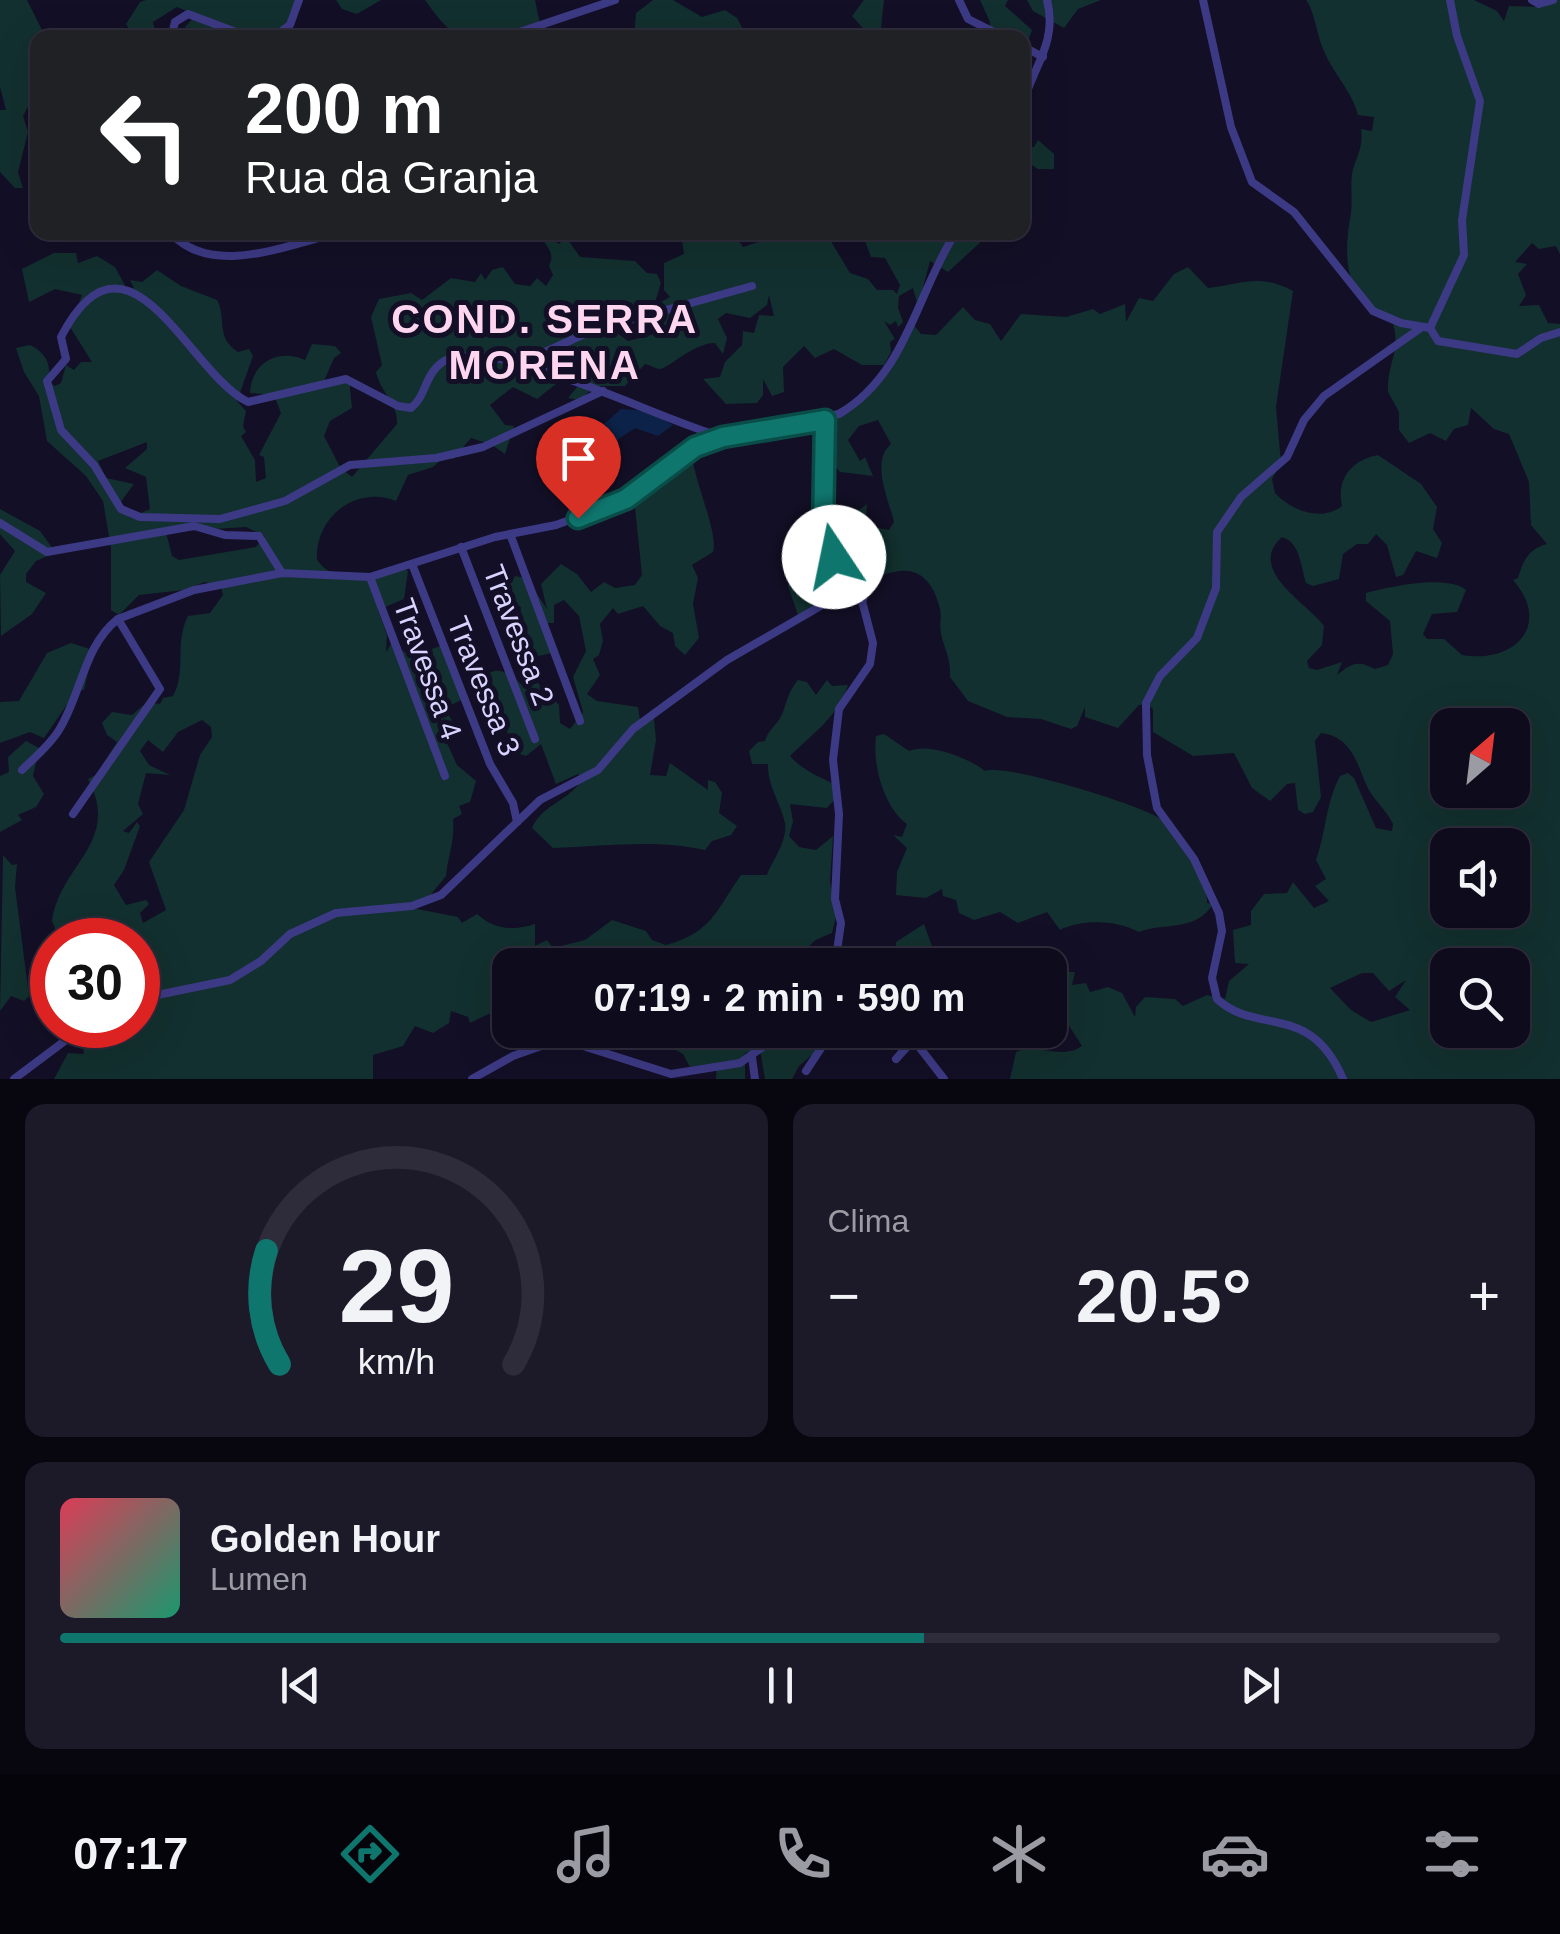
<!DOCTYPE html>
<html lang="pt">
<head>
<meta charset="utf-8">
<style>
  :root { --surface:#0e0b1c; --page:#1c1929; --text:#f1f3f6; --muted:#9b9ba3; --line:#2e2b3b; --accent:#0f766e }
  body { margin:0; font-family:Arial,sans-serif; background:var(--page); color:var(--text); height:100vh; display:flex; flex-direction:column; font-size:38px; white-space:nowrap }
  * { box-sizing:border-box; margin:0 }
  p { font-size:32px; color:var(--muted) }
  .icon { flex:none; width:55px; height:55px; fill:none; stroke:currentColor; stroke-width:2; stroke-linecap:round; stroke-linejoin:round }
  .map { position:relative; height:1079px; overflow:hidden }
  .drawer { display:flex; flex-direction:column; gap:25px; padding:25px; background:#08060f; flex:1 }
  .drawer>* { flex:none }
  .top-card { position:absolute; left:30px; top:30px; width:1000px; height:210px; border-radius:20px; box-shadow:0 10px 40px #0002,0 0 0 2px var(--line); background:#202124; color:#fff; overflow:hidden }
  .needle { width:65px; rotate:28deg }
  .tools { position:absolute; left:1430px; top:708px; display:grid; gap:20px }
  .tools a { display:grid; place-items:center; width:100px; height:100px; border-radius:20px; background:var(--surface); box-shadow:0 10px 40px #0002,0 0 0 2px var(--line); font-size:50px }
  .speed { position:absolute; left:30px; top:918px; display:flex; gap:20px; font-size:50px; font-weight:700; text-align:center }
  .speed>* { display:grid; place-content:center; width:130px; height:130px; border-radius:50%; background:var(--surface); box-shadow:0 10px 40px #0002,0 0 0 2px var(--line); line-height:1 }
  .speed .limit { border:15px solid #d22; background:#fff; color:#111 }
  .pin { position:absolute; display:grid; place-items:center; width:85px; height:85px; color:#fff; margin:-102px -42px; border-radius:50% 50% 50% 0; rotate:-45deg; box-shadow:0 0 10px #0007 }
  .pin .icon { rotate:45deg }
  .me { position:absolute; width:110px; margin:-55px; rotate:349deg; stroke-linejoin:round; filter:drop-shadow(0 0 8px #0008) }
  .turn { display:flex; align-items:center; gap:35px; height:210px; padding:0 50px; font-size:45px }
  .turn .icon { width:130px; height:130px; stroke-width:2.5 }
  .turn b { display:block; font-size:70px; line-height:85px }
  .big { font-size:75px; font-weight:600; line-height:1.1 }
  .drawer .card { flex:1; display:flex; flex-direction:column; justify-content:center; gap:15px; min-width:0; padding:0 35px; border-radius:20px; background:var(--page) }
  .drawer .dial { align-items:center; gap:0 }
  .dial svg { height:260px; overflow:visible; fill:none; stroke:var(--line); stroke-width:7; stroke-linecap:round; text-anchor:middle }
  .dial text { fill:var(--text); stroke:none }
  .song { display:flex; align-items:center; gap:30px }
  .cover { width:120px; height:120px; border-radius:15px; background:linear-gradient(135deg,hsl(350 70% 55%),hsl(160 70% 35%)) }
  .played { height:10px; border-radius:5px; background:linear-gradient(90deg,var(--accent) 60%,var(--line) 60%) }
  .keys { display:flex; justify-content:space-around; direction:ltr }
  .heat { display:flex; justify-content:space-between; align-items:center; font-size:55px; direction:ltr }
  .drawer .tiles { flex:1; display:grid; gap:25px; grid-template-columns:1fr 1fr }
  .card:last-child { grid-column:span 2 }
  .trip { position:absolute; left:492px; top:948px; width:575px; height:100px; border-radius:20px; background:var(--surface); box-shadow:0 10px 40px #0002,0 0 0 2px var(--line); font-weight:600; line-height:100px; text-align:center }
  .tab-bar { display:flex; height:160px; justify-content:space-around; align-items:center; background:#06040b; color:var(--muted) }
  .tab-bar .icon { width:70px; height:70px }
  .tab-bar .selected { color:var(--accent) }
  .tab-bar b { font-size:45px; color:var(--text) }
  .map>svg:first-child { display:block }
  .green { fill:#12302f; fill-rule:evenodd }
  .water { fill:#0c2248 }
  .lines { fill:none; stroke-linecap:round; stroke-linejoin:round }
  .minor { stroke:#3d3a85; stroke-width:8 }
  .route-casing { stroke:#0a4d48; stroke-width:25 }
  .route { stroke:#0f766e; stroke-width:18 }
  .labels { text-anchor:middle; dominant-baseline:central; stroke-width:10; stroke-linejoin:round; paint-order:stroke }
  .street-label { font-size:30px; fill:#d9d4ff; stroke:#130f26 }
  .district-label { font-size:40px; font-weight:bold; letter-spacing:2.5px; fill:#ffd6f0; stroke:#130f26 }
</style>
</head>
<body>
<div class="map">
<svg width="1560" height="1079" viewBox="0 0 1560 1079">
  <rect width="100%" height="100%" fill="#130f26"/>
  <g class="green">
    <polygon points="0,0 27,0 42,30 29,55 35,93 23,116 28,132 18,172 23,188 15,188 0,172 0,110 6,110 0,87"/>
    <polygon points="146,0 295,0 290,31 272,33 275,37 199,37 185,27 196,15 177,7 153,22 156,36 134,37 126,24 140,2"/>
    <polygon points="336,0 381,0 357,14 342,9"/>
    <path d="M425 0H535L540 24 527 37C469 37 460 51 425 0Z"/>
    <polygon points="653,0 673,0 702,17 725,10 737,18 747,37 634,37 636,13"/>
    <polygon points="864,0 884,0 880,37 871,37 852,16"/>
    <polygon points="980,0 1008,0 1005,6 1032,30 1023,54 1022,38 988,37 990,22"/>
    <polygon points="1027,0 1101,0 1078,9 1064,28 1033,11"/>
    <path d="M1306 0H1474L1497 11 1504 21 1509 6 1544 7 1548 0H1560V254L1556 246 1539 249 1532 243 1515 262 1527 264 1518 274 1526 295 1519 306 1539 305 1548 323 1560 324V1079H1010L1016 1052C1039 1042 1060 1061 1082 1046L1064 1018 1050 1011V972H1075L1072 985 1086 983 1090 992 1108 987 1122 993 1135 1017 1136 1007 1145 997 1175 999 1183 1006 1207 995 1225 999 1229 981 1249 964 1235 963 1233 930 1251 925V911L1264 894 1287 893 1293 882 1314 908 1329 901 1315 886 1326 879 1316 860C1326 832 1326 802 1340 776L1348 773 1354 778 1376 828 1392 831 1393 824C1386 809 1372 799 1366 784 1356 761 1351 737 1321 733L1315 741 1321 797 1313 812 1305 814 1298 810 1295 783 1287 784 1270 801 1252 788 1234 753 1193 756 1153 732V709L1147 704 1139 705 1118 728 1085 717V707L1077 726 1071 729 1041 719 1007 717 968 701 950 677C951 656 944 650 941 633 939 626 942 618 940 609 929 564 902 563 864 584L865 579 831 562 827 574 831 597 798 615 788 586 803 553 818 540 826 505 859 510 867 504 866 518 873 527 889 530 894 522C889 500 870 462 891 444L878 420 859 426 848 440 860 461 865 457 873 476 840 472 826 456 819 429 797 425C866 406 875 380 914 325L921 334 936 335 963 307 975 320 990 324 1001 341 1021 314 1066 317 1093 309 1100 314 1125 304 1126 322 1139 298 1153 301 1174 274 1188 267 1208 288C1243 284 1259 273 1293 291L1276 407 1281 463 1272 479 1275 493C1292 511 1322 522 1342 506 1336 478 1352 460 1378 455L1421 484 1437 507 1433 529 1442 543 1437 558 1416 551 1403 575 1396 577 1387 545 1376 534 1368 544H1357L1343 554 1339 579 1313 586 1306 583C1301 567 1300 542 1282 537 1245 570 1309 604 1324 626L1322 645 1307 661 1309 668 1317 670 1342 662 1337 675C1352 663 1357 660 1375 669L1388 665 1393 654 1390 621 1366 601V593C1389 587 1446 574 1466 590L1457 612 1432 614 1423 634 1427 639H1444L1462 655C1513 664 1553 626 1513 580L1518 578C1523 561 1528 549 1547 544L1531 525 1529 482 1509 434 1494 429 1471 408 1468 425 1454 429 1446 441 1430 433 1409 443 1399 430V412L1388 392C1387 359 1404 351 1390 315 1341 302 1344 250 1351 213 1353 198 1349 179 1354 166 1359 152 1363 145 1361 129L1372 131 1374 117 1358 115C1352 91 1334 75 1324 51 1317 36 1314 9 1306 0ZM1448 725H1512V790H1448ZM1448 845H1512V910H1448ZM1448 965H1512V1030H1448ZM1362 973H1373L1389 991 1406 980 1395 997 1410 1010 1371 1022 1351 1010 1330 988Z"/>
    <polygon points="1038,140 1054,154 1054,169 1038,169 1023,159 1023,147 1034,147"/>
    <path d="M676 233H734L743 247 764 240 768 233H826L850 273 868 279 877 290H893L897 294 900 285 885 258 871 257 862 233H978L985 238 948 272 930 261 918 306 913 288 899 296 898 308 903 322 898 327 896 321 890 325 884 321 895 339 890 342 891 352 884 365H862L834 349 815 358 804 346 783 367 784 392 772 396 763 379V395L757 403 726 404 703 379 720 377 725 362 742 345 743 331 754 333 759 315 774 316 769 295 767 305 750 318 726 313 718 319 727 338 723 354 715 343C693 343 667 370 659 369 654 368 650 365 645 364L625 386H595L580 400 568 398 578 386 574 383 556 384 537 399 513 387 490 405 505 425 514 426 505 454 492 445 471 438 453 459 446 455 433 467 408 475 396 501C356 485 315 517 317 560 339 589 374 577 401 568L408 571 404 599 378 610 387 635 386 652 391 644 412 656 440 646 463 699 445 708 456 728 446 741 457 765 476 781 470 802 459 806 462 814 453 819C455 841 448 856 446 876L428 898 407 907 458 917 462 923 477 914C495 930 513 931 535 924V946L547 940 553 948 585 940 612 920 646 931 652 940 666 945C713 932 716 910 741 875H767C772 861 788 840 785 823 781 804 767 785 768 764H752L749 751 758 742 765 741C769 728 778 725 783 712 788 698 788 693 798 680L807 682 816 695 827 680 832 686 848 685C838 717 813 733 790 756 800 768 817 776 832 783L835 799 827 808 790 804 793 822 789 836 799 847 816 850 833 836 830 882 837 913 832 933C812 941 807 942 805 965H510V1008L501 995V1008L470 1023 468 1017 451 1011 449 1023 433 1033 415 1026 403 1046 373 1055V1079H54L68 1053 84 1054 83 1047 102 1025H138V940H60L52 921C59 865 122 843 88 779L96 775 117 742 107 735 102 723 112 712 132 715 147 702 160 704 163 698 173 696C187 671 174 643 188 616L210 613 223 595 221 587 205 582 184 590 139 595 119 615 111 610V548L103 501 86 476 47 441 39 396 24 372 16 348 30 345C45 352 53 365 47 381L55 386 61 383 66 365 74 370 81 362H92L70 327 82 295 55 289 29 302 22 269 54 253H76L78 263 97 256 115 267 127 289 134 288 130 280 142 282 157 270 181 286 217 300C227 319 215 337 238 352L249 349 253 356 237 401 246 411 243 426 246 432 241 436 255 460 256 482 266 478 264 457 259 455 281 413 274 395 250 393C251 363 278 348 305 360L312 344 335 346 341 353 334 358 324 381 349 379 352 408 330 421 324 436 340 467 352 477 397 424C399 406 380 391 376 372L382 365 371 317 379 299 411 293 422 300 451 278 475 282 481 273 485 280 492 270 503 267 515 284 530 286 537 278 546 286 553 275 549 266C556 250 545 248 541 235L560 244 564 234 580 257 635 261 647 273 657 274 661 283 653 309 605 324 628 341 658 333 661 302 670 297 664 290V263L684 254 682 240 673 235ZM147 442V449L125 468 146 477 150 509 130 518 120 503 134 484 106 478 98 461ZM246 527 265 536 256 547 179 560 172 556 166 532ZM202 720 211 727 212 737 200 755 184 810 149 862 166 910 143 923 140 913 149 904 146 900 126 905 114 885 124 870 140 826 137 822 129 833 123 831 143 814 138 804 146 773 170 775 149 765 140 751 148 740 163 752 178 732Z"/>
    <path d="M692 455C694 480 719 535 713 552L692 565 698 578 693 604 699 638 685 655 675 646 673 633 660 626 643 606 618 614 613 608 600 624 603 641 599 655 593 659 600 675 587 694 597 701 638 707 640 720 654 719 656 740 650 775 666 776 670 763 708 790V780L715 782 722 793 719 813 737 826 731 835 712 841 705 850C656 839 606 846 553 848L532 828C542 804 570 801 582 779L578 774 556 784 541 744 526 756 517 753 502 721V705L483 700 480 687C489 662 507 670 521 684L535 680 559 705 560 723 570 729 583 712 573 677 586 651 579 616 564 600 554 605V623H548L553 653 538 656 529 652 520 631 521 607 510 602 505 591 515 576 526 578 547 609 541 584 561 564 577 574 591 592 604 582 615 588 635 585 642 575 634 498Z"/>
    <polygon points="0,509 40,531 51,546 50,555 36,561 26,574 26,582 46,593 32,614 1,636 0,575 15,551 0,534"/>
    <polygon points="71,643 93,650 84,690 77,690 44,738 30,732 0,743 0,702 19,701 47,653"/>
    <path d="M884 734 909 751C928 742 969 758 985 771 1006 763 1141 805 1159 818 1176 830 1209 883 1207 903L1213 904C1196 932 1166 922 1139 932 1116 920 1082 919 1060 930L1047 912 1018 923 1000 912 974 920 959 913 956 900 943 896 942 889 926 898 896 895 897 872 907 848 893 835 902 837 907 824C884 808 872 764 876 736Z"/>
    <polygon points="26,741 39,748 33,776 44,794 36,807 18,815 22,820 0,832 0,776 9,772 8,757"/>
    <polygon points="3,855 12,865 17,864 15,887 29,996 24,1001 11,996 0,1011"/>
    <polygon points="924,924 932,946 972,951 980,960 975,965 895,965 896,942"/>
    <polygon points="638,1030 830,1030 838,1033 799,1066 792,1079 765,1079 760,1050 745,1053 745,1079 716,1079 717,1063 690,1067 683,1054"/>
    <polygon points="939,1030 1024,1030 1015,1039 967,1048"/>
  </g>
  <polygon class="water" points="621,409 649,411 673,425 658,436 635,428 611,444 596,438 596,431"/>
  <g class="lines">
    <g class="minor">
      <polyline points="959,0 968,19 1006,38"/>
      <polyline points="1203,0 1231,127 1252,182 1294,212 1373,311 1401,323 1430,328"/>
      <polyline points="1532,0 1539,4 1553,0"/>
      <polyline points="171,38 175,22 188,14 252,38"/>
      <polyline points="272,38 290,25 299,0"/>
      <polyline points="502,38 615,0"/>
      <polyline points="1022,46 1043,57"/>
      <path d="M1022 106C1033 67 1058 42 1047 0"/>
      <path d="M170 232C212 280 290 243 342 232"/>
      <polyline points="1430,328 1464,255 1462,220 1480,101 1457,36 1450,0"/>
      <polyline points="1430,328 1438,341 1517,354 1541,338 1560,332"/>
      <polyline points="501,357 543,353 591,331 752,286"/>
      <path d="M603 391 483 447 436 458 350 465 285 501 220 519 140 517 121 509 94 465 61 430 47 381 66 359 61 337C128 208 189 374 248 402L346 379 398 406 411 408C427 396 424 372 446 360 496 335 666 423 723 437"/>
      <polyline points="825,421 825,547 856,578 873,643 870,664 839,709 833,760 839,814 835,899 841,923 835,965"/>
      <polyline points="0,523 47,552 194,526 225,535 259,536 282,573"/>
      <polyline points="510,534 580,721"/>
      <polyline points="461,547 535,739"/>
      <polyline points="412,564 490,764 513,803 517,822"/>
      <polyline points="370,577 445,776"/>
      <path d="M118 619 194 590 282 573 370 577 495 537 556 525 626 499 695 447 839 414C907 374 916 294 956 232"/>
      <path d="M22 770C35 757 50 745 59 730 81 695 84 645 118 619L160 689 73 814"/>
      <polyline points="138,999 230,980 261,961 290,934 336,913 412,906 441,895 540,800 598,770 633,729 727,660 824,604 863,599"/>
      <polyline points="906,1030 944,1079"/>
      <polyline points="752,1057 755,1079"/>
      <polyline points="896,1059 914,1039"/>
      <polyline points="806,1071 833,1030"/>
      <polyline points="14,1079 86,1025"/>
      <polyline points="472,1079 513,1056 561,1039 671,1074 740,1063 787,1030"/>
      <path d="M1343 1079C1310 1001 1257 1036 1217 999L1212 978 1222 931 1219 913 1194 859 1157 808 1147 755 1146 703 1160 676 1197 638 1216 588 1217 532 1241 497 1287 457 1304 420 1324 396 1422 327"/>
    </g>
  </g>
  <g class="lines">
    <g class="route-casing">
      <polyline id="route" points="578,518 626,499 695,447 723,437 825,420 823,531 825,547 834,557"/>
    </g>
    <use href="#route" class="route"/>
  </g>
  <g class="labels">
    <g class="street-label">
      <text transform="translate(519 635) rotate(69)">Travessa 2</text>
      <text transform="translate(428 669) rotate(70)">Travessa 4</text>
      <text transform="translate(484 686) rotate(68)">Travessa 3</text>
    </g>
    <g class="district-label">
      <text x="545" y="319">COND. SERRA<tspan x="545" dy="46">MORENA</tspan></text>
    </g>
  </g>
</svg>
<div class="tools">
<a><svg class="needle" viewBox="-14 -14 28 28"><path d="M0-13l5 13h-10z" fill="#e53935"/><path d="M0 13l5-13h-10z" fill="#9b9ba3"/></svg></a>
<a><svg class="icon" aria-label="sound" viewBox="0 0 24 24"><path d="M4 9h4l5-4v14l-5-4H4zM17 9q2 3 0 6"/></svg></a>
<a><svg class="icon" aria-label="search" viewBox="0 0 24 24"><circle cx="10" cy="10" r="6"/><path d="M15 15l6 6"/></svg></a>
</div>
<div class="speed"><div class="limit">30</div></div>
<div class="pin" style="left:578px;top:518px;background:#d93025"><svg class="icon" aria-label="arrive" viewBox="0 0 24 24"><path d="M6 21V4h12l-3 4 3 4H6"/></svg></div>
<svg class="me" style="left:834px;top:557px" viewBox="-20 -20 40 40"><circle r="19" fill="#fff"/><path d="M0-13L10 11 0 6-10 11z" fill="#0f766e"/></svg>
<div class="trip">07:19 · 2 min · 590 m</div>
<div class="top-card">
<div class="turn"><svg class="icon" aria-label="left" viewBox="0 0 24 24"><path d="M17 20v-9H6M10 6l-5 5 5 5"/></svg><div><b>200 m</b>Rua da Granja</div></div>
</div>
</div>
<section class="drawer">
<div class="tiles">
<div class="card dial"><svg viewBox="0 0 100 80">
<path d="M14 69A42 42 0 1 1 86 69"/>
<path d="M14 69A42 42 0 0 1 10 34" stroke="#0f766e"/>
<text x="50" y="56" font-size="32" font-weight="700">29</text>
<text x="50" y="72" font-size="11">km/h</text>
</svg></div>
<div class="card"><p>Clima</p>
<div class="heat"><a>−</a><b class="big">20.5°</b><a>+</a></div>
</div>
<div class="card">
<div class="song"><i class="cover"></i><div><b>Golden Hour</b><p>Lumen</p></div></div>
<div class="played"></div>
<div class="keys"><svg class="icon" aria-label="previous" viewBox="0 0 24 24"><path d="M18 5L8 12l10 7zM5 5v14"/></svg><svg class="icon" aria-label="pause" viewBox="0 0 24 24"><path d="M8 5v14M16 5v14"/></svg><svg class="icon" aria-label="next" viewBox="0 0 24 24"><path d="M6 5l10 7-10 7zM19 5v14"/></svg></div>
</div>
</div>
</section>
<nav class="tab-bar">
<b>07:17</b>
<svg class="icon selected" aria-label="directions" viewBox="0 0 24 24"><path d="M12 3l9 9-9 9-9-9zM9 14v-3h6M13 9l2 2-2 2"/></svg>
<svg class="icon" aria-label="music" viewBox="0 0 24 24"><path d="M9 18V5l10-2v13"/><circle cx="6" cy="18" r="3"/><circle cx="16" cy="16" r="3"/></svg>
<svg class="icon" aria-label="phone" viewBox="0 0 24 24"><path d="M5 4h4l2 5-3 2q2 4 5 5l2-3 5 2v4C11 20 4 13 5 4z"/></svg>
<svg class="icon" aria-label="climate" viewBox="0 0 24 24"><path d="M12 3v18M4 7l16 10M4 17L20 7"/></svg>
<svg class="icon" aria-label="car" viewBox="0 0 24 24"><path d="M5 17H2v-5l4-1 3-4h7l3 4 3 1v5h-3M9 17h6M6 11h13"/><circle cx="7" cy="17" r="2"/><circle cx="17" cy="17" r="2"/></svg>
<svg class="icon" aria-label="filters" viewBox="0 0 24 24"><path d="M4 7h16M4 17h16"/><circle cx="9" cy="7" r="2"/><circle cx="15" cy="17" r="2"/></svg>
</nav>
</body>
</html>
